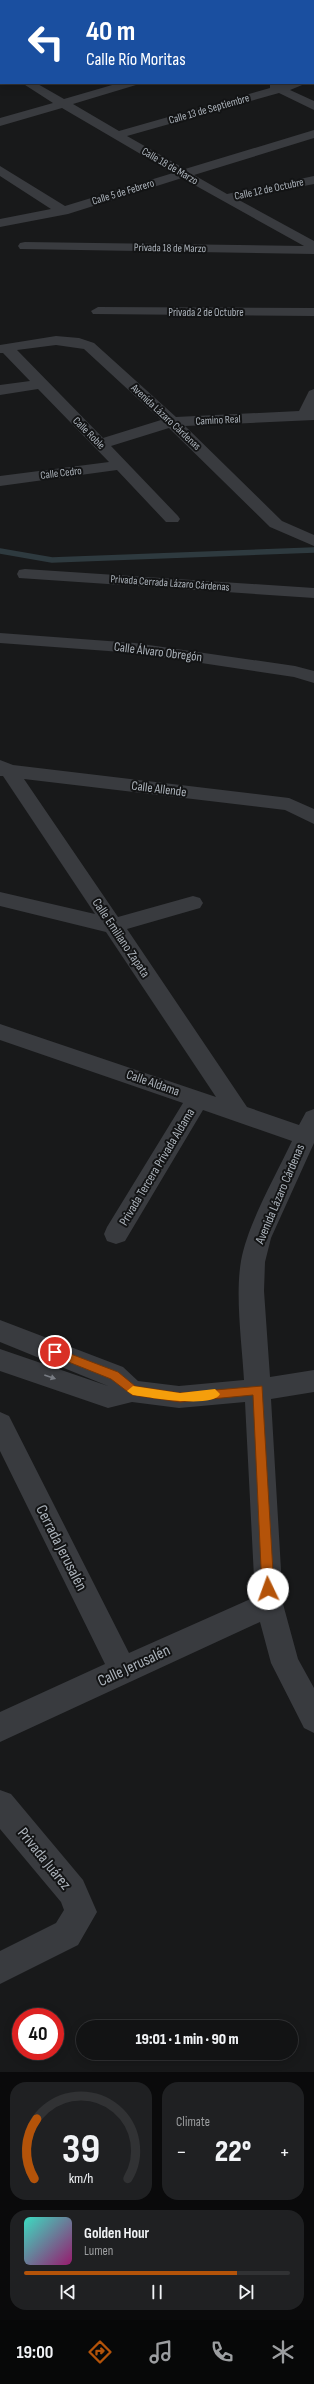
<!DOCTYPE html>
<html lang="en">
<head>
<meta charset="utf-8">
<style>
  :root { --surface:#121314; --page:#1f2022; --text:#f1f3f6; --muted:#9c9ea0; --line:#313234; --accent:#b45309 }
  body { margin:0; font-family:"Sofia Sans Condensed",sans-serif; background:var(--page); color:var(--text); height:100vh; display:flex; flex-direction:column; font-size:15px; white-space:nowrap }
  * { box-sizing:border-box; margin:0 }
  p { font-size:13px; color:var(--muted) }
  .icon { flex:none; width:22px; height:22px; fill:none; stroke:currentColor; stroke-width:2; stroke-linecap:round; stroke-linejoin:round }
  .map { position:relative; height:2072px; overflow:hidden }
  .sheet { display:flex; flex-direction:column; gap:10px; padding:10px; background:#0a0a0b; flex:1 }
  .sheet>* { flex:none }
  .top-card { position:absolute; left:0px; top:0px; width:314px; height:84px; box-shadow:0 2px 10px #0003,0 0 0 1px var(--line); background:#1a4fa0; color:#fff; overflow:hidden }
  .speed { position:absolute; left:12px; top:2008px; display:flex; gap:8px; font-size:20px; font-weight:700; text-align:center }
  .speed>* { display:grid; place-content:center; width:52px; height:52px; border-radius:50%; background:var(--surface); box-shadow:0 2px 10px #0003,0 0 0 1px var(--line); line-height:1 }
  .speed .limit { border:6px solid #d22; background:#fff; color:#111 }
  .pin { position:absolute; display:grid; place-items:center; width:34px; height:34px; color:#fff; margin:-17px; border:2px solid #fff; border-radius:50%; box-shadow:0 1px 4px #0007 }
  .me { position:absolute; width:44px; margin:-22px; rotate:357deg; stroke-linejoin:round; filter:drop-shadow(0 0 3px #0008) }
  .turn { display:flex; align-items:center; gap:14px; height:84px; padding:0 20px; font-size:18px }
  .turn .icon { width:52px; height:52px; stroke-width:2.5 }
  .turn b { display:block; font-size:28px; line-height:34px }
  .big { font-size:30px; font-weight:800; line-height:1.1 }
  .sheet .tile { flex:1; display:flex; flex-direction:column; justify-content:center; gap:6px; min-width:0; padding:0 14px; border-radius:16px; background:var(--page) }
  .sheet .dial { align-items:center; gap:0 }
  .dial svg { height:104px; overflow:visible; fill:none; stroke:var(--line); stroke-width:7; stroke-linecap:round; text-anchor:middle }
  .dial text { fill:var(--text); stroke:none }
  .song { display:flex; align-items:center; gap:12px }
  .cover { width:48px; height:48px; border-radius:6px; background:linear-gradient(135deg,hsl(170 70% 55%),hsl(320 70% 35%)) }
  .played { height:4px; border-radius:2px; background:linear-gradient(90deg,var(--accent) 80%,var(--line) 80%) }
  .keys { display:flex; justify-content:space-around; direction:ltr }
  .heat { display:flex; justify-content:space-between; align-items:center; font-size:22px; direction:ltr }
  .sheet .tiles { flex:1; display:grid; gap:10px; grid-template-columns:1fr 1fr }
  .tile:last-child { grid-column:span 2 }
  .trip { position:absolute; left:76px; top:2020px; width:222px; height:40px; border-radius:20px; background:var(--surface); box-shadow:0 2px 10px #0003,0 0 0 1px var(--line); font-weight:800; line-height:40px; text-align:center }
  .tabs { display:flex; height:64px; justify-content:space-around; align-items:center; background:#070808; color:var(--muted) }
  .tabs .icon { width:28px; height:28px }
  .tabs .current { color:var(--accent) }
  .tabs b { font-size:18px; color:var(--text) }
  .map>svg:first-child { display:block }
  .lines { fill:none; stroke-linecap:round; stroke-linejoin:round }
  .stream { stroke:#2e3a3f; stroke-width:5.5 }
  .minor { fill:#393b3f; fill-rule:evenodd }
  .oneway { fill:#787c83 }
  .route { fill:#b45309; stroke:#753606 }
  .slow { fill:#f59e0b }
  .labels { text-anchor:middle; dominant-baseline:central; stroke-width:4; stroke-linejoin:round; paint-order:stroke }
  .far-street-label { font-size:11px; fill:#abb2ba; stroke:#131415 }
  .street-label { font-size:13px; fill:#abb2ba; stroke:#131415 }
  .near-street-label { font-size:16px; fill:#abb2ba; stroke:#131415 }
</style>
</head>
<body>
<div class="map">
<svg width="314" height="2072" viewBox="0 0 314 2072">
  <rect width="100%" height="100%" fill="#18191a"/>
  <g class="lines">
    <polyline class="stream" points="0,551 52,560 314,550"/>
    <g class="minor">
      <rect x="104" y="0" width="12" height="1"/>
      <rect x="313" y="28" width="1" height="6"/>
      <rect x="0" y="64" width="1" height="6"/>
      <polygon points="22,83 36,83 64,99 119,83 138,83 136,85 73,104 119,131 270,88 270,84 307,83 290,90 314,101 314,110 279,93 127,136 185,169 314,130 314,138 194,175 227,194 314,176 314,184 237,199 314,241 314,254 20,249 18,246 20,243 25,242 304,246 182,178 68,214 0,227 0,219 51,209 0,176 0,166 65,206 173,173 62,108 0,126 0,118 53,103"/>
      <polygon points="98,307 314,308 314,316 93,314 91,311"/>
      <path d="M56 336 79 338 94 343 176 417 299 411 309 391 314 389V420L185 426 282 521 314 535V546L270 527 169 428 111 446 178 516 180 519 178 522H166L117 470 0 486V476L109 462 38 389 0 395V385L30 381 3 353H0V345ZM56 345 84 349 161 420 103 438 17 350Z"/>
      <polygon points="25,569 314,588 314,598 19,578 17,574 19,570"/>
      <polygon points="0,633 135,643 295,666 314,671 314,683 294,677 135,653 0,643"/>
      <path d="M0 760 13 765 289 798 314 809V824L285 810 24 779 118 917 193 896 200 898 203 903 200 908 127 929 247 1107 299 1125 306 1112 314 1109V1143L271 1238 265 1262 264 1291 270 1377 314 1370V1392L271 1399 283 1604 298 1659 314 1688V1733L304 1728 271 1663 260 1622 0 1742V1712L105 1664 0 1451V1412L9 1416 129 1653 255 1597 245 1402 179 1408 132 1402 108 1408 0 1371V1349L108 1386 0 1342V1320L123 1367 138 1381 179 1386 244 1380C242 1344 235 1296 241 1261 248 1223 275 1177 292 1141L203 1110 125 1241 116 1244 107 1241 104 1234 107 1227 183 1103 0 1040V1024L216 1097 106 932 0 906V892L95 914 3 776H0Z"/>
      <polygon points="0,1790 11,1794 83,1880 97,1912 78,1945 0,1984 0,1951 56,1923 64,1910 61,1902 0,1829"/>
    </g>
  </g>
  <defs><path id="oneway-solid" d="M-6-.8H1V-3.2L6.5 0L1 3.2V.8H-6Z"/></defs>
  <use class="oneway" href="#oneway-solid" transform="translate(50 1377) rotate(19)"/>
  <polygon class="route" points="55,1348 118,1372 135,1386 180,1393 262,1386 274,1589 272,1593 264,1593 262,1589 253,1395 180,1402 132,1395 111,1379 51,1355 49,1352"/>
  <path class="slow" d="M133 1386 180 1393 215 1389 220 1394C213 1409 147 1397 133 1395L127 1391Z"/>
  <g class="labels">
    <g class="far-street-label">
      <text transform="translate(209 109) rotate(-16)">Calle 13 de Septiembre</text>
      <text transform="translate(170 166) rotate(30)">Calle 18 de Marzo</text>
      <text transform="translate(269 189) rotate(-12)">Calle 12 de Octubre</text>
      <text transform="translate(123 192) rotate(-17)">Calle 5 de Febrero</text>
      <text transform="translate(170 248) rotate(1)">Privada 18 de Marzo</text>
      <text x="206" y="312">Privada 2 de Octubre</text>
      <text transform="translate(166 417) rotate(43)">Avenida Lázaro Cárdenas</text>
      <text transform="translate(218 420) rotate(-3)">Camino Real</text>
      <text transform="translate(89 433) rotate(45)">Calle Roble</text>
      <text transform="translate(61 473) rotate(-7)">Calle Cedro</text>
      <text transform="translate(170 583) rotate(4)">Privada Cerrada Lázaro Cárdenas</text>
    </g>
    <g class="street-label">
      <text transform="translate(158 652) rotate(7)">Calle Álvaro Obregón</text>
      <text transform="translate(159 789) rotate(7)">Calle Allende</text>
      <text transform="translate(121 938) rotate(56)">Calle Emiliano Zapata</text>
      <text transform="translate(153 1083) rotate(19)">Calle Aldama</text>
      <text transform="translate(157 1167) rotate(-59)">Privada Tercera Privada Aldama</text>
      <text transform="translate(280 1194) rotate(-67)">Avenida Lázaro Cárdenas</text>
    </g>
    <g class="near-street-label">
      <text transform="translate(61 1548) rotate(63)">Cerrada Jerusalén</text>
      <text transform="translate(134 1666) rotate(-25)">Calle Jerusalén</text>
      <text transform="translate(44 1859) rotate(51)">Privada Juárez</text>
    </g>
  </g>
</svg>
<div class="speed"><div class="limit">40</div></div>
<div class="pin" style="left:55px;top:1352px;background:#d93025"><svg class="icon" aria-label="arrive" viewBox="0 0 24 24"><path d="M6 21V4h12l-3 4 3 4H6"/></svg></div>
<svg class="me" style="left:268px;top:1589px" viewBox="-20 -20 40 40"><circle r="19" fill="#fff"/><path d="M0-13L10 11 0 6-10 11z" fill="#b45309"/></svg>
<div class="trip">19:01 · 1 min · 90 m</div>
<div class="top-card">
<div class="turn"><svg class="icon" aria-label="left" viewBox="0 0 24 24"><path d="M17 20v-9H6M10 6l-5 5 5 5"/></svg><div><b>40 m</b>Calle Río Moritas</div></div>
</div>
</div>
<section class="sheet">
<div class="tiles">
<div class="tile dial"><svg viewBox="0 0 100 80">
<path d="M14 69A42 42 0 1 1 86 69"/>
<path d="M14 69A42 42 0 0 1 16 23" stroke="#b45309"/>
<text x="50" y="56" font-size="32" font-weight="700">39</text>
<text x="50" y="72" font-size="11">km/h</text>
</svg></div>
<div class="tile"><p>Climate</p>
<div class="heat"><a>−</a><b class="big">22°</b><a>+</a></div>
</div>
<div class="tile">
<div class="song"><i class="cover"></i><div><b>Golden Hour</b><p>Lumen</p></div></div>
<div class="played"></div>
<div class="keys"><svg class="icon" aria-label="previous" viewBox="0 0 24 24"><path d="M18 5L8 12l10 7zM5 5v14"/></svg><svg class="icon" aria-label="pause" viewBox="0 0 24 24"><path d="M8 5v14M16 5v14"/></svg><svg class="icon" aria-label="next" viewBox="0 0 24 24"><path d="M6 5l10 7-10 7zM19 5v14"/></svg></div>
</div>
</div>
</section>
<nav class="tabs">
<b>19:00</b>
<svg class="icon current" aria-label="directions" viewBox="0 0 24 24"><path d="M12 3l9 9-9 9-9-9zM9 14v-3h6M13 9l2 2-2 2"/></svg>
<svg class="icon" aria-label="music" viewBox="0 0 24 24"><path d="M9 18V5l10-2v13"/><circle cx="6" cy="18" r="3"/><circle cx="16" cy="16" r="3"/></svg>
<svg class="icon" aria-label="phone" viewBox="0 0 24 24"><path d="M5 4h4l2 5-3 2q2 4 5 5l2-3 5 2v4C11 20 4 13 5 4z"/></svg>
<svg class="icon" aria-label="climate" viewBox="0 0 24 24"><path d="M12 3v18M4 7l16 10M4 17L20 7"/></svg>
</nav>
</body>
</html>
